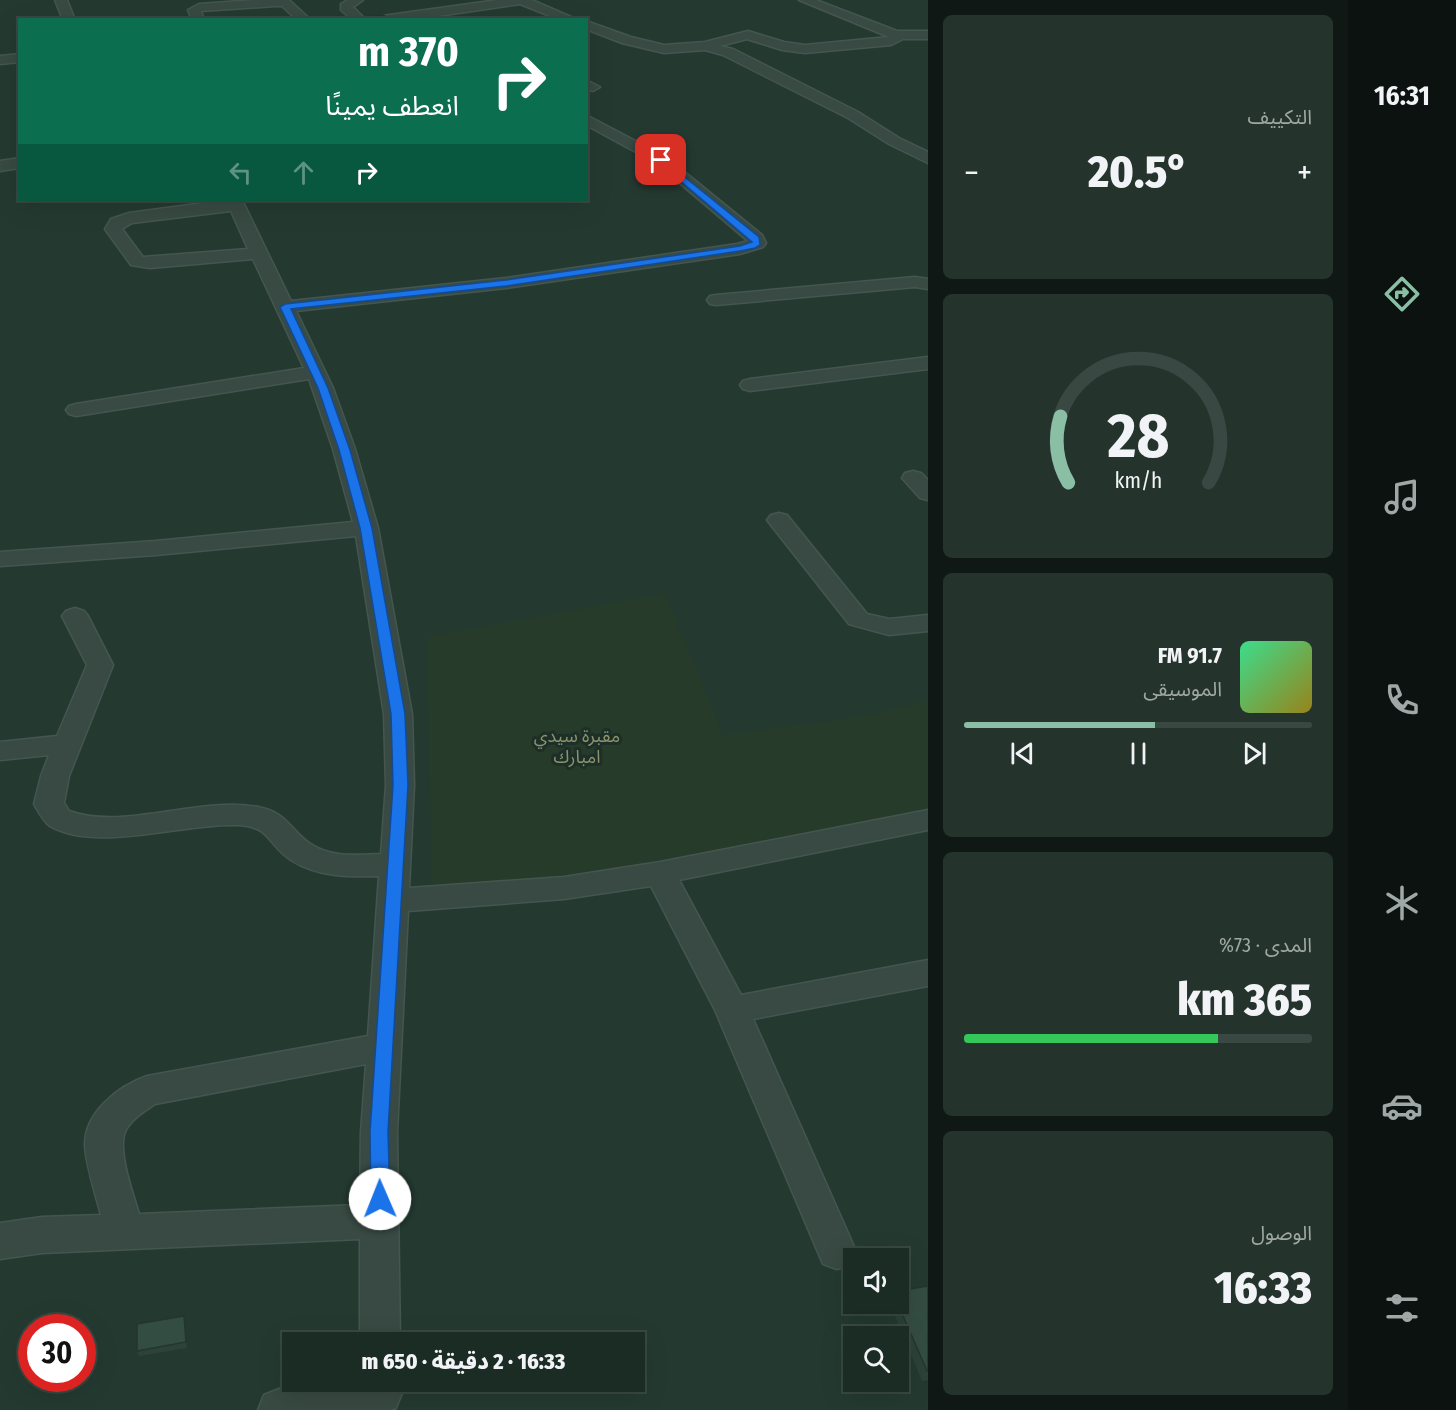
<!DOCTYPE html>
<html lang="ar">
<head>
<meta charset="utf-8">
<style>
  :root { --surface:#1b2c25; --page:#24342d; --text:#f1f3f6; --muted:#a0a7a7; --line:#394842; --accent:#8abfa5 }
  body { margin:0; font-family:"Fira Sans Condensed","Noto Sans Arabic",sans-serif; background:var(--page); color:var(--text); direction:rtl; height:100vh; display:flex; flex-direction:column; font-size:22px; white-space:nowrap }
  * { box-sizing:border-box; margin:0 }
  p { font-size:20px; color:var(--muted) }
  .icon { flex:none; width:33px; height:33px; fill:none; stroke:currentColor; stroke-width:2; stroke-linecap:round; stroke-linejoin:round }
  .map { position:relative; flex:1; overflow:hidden; direction:ltr }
  .drawer { display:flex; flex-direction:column; gap:15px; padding:15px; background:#0f1814; width:420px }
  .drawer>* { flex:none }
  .top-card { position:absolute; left:18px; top:18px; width:570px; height:183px; border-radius:0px; box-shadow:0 6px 24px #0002,0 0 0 2px var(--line); direction:rtl; background:#0b6e4f; color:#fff; overflow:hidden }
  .fabs { position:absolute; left:843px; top:1248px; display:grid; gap:12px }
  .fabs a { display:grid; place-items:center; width:66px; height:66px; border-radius:0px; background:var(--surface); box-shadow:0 6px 24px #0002,0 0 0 2px var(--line); font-size:30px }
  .speed { position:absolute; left:18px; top:1314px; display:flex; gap:12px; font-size:30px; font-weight:700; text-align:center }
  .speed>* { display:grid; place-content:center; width:78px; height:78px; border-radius:50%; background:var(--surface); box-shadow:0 6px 24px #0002,0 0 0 2px var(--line); line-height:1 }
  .speed .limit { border:9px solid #d22; background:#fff; color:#111 }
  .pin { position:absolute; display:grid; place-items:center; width:51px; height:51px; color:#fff; margin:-26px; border-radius:12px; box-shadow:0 3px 9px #0006 }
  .me { position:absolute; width:66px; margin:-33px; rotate:359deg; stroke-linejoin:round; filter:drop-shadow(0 0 4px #0008) }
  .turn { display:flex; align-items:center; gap:21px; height:126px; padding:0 30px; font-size:27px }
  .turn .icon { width:78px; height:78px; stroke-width:2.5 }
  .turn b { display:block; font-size:42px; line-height:51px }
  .lanes { display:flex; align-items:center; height:57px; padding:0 30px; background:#0003; justify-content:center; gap:30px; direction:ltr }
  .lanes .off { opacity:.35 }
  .big { font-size:45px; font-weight:800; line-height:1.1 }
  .drawer .card { flex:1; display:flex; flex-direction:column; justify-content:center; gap:9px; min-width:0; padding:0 21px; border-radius:9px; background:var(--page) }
  .drawer .dial { align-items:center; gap:0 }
  .dial svg { height:156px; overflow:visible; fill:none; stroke:var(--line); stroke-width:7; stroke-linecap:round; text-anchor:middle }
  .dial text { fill:var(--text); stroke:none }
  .song { display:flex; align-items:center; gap:18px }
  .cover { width:72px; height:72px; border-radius:9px; background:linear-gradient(135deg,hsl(150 70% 55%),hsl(50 70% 35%)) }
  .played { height:6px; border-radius:3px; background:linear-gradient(90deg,var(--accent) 55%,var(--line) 55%) }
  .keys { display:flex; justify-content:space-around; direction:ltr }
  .heat { display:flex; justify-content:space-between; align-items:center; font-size:33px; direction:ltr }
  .charge { height:9px; border-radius:4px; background:linear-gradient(90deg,#34c759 73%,var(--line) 0) }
  .trip { position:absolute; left:282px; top:1332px; width:363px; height:60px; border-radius:0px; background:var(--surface); box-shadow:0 6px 24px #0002,0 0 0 2px var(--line); font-weight:800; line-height:60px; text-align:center; direction:rtl }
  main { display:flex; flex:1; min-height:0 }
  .tabs { display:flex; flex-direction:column; width:108px; justify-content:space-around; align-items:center; background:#0b120f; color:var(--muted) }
  .tabs .icon { width:42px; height:42px }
  .tabs .selected { color:var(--accent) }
  .tabs b { font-size:27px; color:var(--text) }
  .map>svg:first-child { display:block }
  .green { fill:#263b29 }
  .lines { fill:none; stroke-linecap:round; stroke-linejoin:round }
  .minor-casing { stroke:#44564f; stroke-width:3 }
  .minor { fill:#384a43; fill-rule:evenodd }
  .wall { fill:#2d423a }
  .shaded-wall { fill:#24362f }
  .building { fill:#344d43; stroke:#24362f; stroke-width:1.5 }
  .route { fill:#1a73e8; stroke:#114b97; stroke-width:1.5 }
  .labels { text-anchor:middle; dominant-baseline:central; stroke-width:6; stroke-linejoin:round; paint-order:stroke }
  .park-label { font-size:18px; fill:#8b956c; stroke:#1d2f28 }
</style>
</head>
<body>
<main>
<nav class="tabs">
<b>16:31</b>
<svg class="icon selected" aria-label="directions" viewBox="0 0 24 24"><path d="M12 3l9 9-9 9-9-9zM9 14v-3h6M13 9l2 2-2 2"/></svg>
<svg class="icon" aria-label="music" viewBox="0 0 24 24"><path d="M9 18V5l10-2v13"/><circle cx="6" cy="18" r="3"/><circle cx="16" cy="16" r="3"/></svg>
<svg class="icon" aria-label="phone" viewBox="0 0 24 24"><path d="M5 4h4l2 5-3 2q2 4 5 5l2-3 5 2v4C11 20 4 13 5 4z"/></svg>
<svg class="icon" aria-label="climate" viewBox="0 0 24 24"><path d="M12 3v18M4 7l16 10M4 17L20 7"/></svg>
<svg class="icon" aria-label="car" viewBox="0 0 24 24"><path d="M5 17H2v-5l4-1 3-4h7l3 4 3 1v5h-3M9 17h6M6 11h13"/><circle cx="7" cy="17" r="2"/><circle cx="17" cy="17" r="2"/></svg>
<svg class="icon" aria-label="filters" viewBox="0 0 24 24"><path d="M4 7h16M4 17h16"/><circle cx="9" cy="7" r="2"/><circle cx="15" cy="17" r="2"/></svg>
</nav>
<section class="drawer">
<div class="card"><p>التكييف</p>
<div class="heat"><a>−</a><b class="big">20.5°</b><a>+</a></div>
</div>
<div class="card dial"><svg viewBox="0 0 100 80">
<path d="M14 69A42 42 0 1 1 86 69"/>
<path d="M14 69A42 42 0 0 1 10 35" stroke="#8abfa5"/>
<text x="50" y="56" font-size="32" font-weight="700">28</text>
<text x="50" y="72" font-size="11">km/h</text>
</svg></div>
<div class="card">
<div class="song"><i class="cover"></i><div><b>91.7 FM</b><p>الموسيقى</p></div></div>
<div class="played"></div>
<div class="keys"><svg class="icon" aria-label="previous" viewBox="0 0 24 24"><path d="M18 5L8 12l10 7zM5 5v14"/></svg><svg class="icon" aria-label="pause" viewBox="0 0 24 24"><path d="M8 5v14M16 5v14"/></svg><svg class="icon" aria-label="next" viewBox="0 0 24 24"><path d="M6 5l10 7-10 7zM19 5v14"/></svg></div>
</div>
<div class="card"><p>المدى · 73%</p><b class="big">365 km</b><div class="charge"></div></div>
<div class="card"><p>الوصول</p><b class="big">16:33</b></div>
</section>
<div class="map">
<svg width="928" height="1410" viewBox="0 0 928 1410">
  <rect width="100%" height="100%" fill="#243a31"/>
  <polygon class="green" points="665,594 723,735 869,715 928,700 928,809 902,820 525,883 432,885 427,636"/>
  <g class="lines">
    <g class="minor-casing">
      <g id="minor">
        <polygon points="55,0 67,0 75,20 63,20"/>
        <polygon points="255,0 289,0 311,20 297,20 282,6 275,6 201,11 204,20 192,20 188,10 199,4"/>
        <polygon points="348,0 363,0 353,7 366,20 352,20 341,10 341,4"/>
        <polygon points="498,0 532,0 578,20 560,20 520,4 411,20 376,20 382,16"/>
        <polygon points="799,0 816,0 897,31 928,31 928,39 903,39 891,45 805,53 782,50 747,39 720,46 733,49 858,112 899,138 928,152 928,163 889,144 848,118 723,55 705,50 664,53 622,43 586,29 586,21 631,37 664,45 705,42 748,31 784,42 805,45 889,37"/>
        <polygon points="20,54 20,62 0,64 0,56"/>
        <polygon points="586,80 600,87 593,91 586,89"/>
        <path d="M586 115 666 157 762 235 766 243 763 247 740 254 506 288 296 311 333 388 355 449 378 528 412 714 414 785 409 888 564 877 660 862 928 810V830L679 880 741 995 928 960V986L753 1019 856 1251 851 1264 837 1269 823 1264 715 1010 651 886 564 899 408 911 397 1132 400 1342H360V1239L42 1253 0 1259V1223L42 1217 101 1215C96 1196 86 1165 85 1146 84 1112 119 1086 147 1076L368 1036 379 876C349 877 317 877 291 860 266 844 272 826 236 825 183 823 96 853 50 826 44 822 38 811 34 804L41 776 49 755 0 760V742L57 736 87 665 62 616 66 611 75 608 84 611 88 616 113 665 69 776 64 803 69 811C125 831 198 796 258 807 286 812 289 828 309 843 330 858 357 855 381 854L386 785 384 714 356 536 156 555 0 566V552L156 541 353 522 333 449 309 379 76 416 69 414 66 410 69 406 76 404 304 368 253 259 150 268 131 265 105 229 111 219 129 213 226 200H242L291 301 506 278 737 244 748 241 656 163 586 125ZM231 211 248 249 143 257 122 229 132 223ZM366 1064 361 1132 360 1205 139 1214C133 1193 115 1146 127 1128 134 1117 145 1111 155 1104Z"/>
        <polygon points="20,158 20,168 0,171 0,161"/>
        <polygon points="915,277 928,279 928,289 915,287 716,305 710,304 707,300 710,296 716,295"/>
        <polygon points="928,357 928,369 750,391 743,389 740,385 743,381 750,379"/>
        <polygon points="913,471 921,473 928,480 928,500 920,498 902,478 905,473"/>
        <polygon points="779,513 787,515 867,614 889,619 928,615 928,631 889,635 849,624 767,520 771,515"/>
        <polygon points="324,1382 397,1382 402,1393 396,1408 390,1410 258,1410 264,1395 279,1389"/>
      </g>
    </g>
    <use href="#minor" class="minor"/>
  </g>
  <g class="wall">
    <polygon points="928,1286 928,1380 922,1381 890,1304 898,1304"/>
    <polygon points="184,1316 186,1321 187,1348 139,1356 137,1351"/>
  </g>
  <polygon class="shaded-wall" points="184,1316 186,1321 187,1348 186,1342"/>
  <g class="building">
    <polygon points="383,15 391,20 345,20"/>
    <polygon points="928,1286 928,1370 927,1371 898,1304 898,1291"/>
    <polygon points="184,1316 186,1342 137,1351 137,1324"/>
  </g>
  <polygon class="route" points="661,158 759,237 760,245 755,248 740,251 506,286 291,309 328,388 350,450 372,528 405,714 408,785 388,1132 390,1199 387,1205 380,1207 373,1205 371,1199 370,1132 393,785 391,714 360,528 339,450 318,388 280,307 285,304 506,280 740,246 752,242 658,162 657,160"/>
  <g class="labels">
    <g class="park-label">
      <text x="577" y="736">مقبرة سيدي<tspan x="577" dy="21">امبارك</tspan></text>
    </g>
  </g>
</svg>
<div class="fabs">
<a><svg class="icon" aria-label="sound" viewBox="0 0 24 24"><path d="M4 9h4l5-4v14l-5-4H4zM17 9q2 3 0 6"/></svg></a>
<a><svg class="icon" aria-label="search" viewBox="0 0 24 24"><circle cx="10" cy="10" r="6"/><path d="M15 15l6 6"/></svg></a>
</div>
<div class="speed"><div class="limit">30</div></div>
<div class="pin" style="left:661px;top:160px;background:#d93025"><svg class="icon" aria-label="arrive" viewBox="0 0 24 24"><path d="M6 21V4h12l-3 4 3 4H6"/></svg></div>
<svg class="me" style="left:380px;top:1199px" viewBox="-20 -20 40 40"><circle r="19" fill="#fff"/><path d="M0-13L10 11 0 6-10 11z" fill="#1a73e8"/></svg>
<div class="trip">16:33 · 2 دقيقة · 650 m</div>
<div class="top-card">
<div class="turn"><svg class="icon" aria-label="right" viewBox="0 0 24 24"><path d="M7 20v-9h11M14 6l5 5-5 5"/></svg><div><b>370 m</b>انعطف يمينًا</div></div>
<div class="lanes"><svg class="icon off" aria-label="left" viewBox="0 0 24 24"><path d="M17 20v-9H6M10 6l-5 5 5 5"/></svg><svg class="icon off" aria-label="ahead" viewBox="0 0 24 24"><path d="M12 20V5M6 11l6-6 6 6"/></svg><svg class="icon" aria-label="right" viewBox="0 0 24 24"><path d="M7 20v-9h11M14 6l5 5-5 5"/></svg></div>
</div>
</div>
</main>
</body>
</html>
